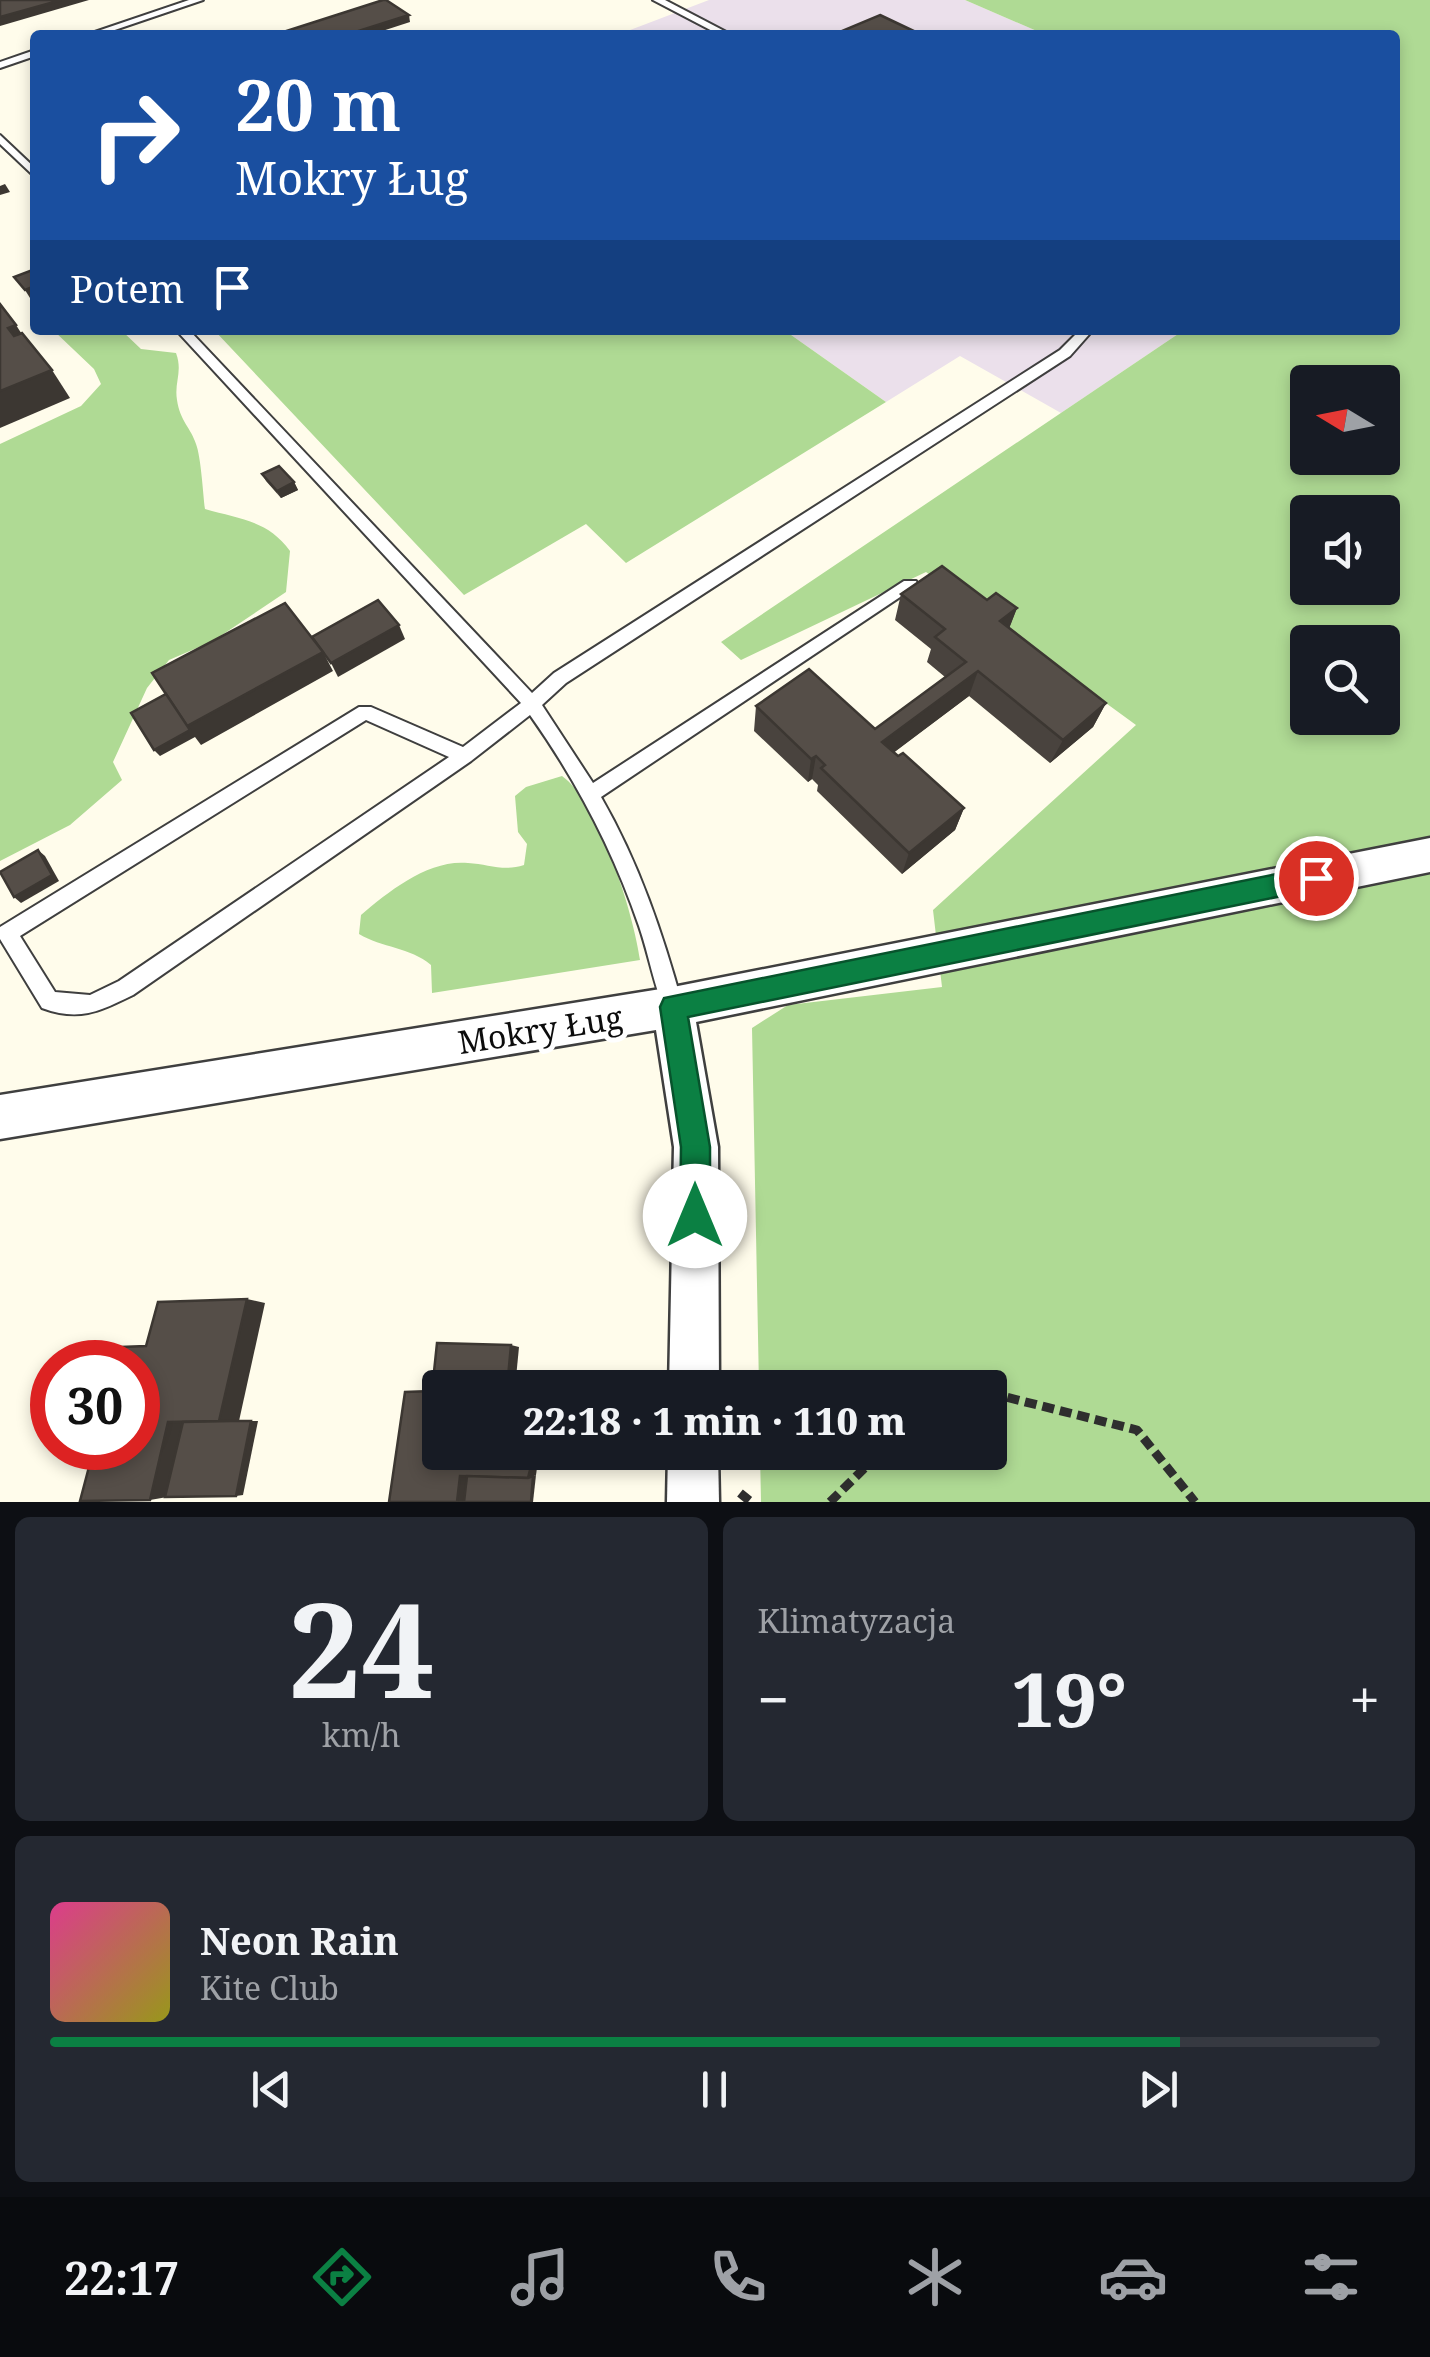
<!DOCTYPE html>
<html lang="pl">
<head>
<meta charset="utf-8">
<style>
  :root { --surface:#171b24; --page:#242831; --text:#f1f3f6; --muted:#9ea1a6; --line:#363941; --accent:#0b8043 }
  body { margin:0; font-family:"Noto Serif",serif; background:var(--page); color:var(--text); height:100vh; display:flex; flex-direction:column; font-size:38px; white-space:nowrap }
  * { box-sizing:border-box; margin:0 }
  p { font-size:32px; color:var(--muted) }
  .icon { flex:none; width:55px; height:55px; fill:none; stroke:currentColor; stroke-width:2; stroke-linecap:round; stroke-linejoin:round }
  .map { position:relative; height:1502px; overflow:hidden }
  .panel { display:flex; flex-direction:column; gap:15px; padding:15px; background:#0d0f14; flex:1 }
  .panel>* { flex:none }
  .top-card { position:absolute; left:30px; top:30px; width:1370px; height:305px; border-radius:10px; box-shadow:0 5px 15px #0003; background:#1a4fa0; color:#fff; overflow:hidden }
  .needle { width:65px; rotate:280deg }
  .tools { position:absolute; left:1290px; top:365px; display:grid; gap:20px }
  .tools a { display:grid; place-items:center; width:110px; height:110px; border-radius:10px; background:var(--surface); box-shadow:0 5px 15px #0003; font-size:50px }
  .speed { position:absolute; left:30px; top:1340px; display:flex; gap:20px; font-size:50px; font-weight:700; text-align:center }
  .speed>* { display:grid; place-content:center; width:130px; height:130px; border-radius:50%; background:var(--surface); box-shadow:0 5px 15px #0003; line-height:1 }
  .speed .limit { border:15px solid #d22; background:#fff; color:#111 }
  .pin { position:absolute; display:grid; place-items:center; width:85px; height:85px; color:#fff; margin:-42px; border:5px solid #fff; border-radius:50%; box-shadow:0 2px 10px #0007 }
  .me { position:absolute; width:110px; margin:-55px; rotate:0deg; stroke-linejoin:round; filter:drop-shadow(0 0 8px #0008) }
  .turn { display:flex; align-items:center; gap:35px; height:210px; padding:0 40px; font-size:45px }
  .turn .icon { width:130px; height:130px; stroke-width:2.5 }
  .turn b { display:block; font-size:70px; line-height:85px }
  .then { display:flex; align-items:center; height:95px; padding:0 40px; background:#0003; gap:20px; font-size:38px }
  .big { font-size:75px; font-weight:800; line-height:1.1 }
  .panel .tile { flex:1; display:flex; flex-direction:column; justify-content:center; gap:15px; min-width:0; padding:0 35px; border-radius:15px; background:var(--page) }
  .panel .dial { align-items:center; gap:0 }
  .dial b { font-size:130px; line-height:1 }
  .song { display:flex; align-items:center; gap:30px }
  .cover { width:120px; height:120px; border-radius:15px; background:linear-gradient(135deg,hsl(330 70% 55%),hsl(60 70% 35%)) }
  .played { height:10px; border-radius:5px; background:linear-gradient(90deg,var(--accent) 85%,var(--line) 85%) }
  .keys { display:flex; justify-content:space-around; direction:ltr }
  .heat { display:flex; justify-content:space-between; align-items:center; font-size:55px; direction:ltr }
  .panel .tiles { flex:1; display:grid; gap:15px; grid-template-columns:1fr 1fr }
  .tile:last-child { grid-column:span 2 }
  .trip { position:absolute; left:422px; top:1370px; width:585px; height:100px; border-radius:10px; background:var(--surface); box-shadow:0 5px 15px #0003; font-weight:800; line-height:100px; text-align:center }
  .tab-bar { display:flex; height:160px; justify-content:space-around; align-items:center; background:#090b0e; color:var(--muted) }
  .tab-bar .icon { width:70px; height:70px }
  .tab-bar .on { color:var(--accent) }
  .tab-bar b { font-size:45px; color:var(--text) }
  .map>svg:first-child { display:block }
  .industrial { fill:#ebe0eb }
  .forest { fill:#afda94; fill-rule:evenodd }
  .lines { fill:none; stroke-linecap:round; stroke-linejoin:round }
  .service-casing { stroke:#3f3f3f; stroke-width:4 }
  .minor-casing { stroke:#3f3f3f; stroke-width:5 }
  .path { stroke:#2e2e2e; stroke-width:9; stroke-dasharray:12 6; stroke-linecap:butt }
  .service { fill:#fff; fill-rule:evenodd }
  .minor { fill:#fff; fill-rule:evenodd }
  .wall { fill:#49433e }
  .shaded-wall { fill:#3c3732 }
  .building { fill:#554e48; stroke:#3c3732; stroke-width:2.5 }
  .route { fill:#0b8043; stroke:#07532c; stroke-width:2.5 }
  .labels { text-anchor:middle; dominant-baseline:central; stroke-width:10; stroke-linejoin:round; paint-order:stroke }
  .street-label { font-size:32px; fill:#0c0c0c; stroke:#fff }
</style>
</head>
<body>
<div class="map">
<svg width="1430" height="1502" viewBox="0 0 1430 1502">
  <rect width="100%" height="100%" fill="#fffceb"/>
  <g class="industrial">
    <polygon points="709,0 965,0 1046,35 617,35"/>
    <polygon points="784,330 1184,330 1061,413 960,356 886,402"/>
  </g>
  <g class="forest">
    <path d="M965 0H1430V1502H761L760 1453 990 1452V1388L759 1387 752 1028 788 1005 942 987 933 910 1136 725 926 572 741 660 721 642 1184 330H1395V35H1046ZM1308 382H1382V458H1308ZM1308 512H1382V588H1308ZM1308 642H1382V718H1308Z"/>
    <path d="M53 330H121L141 349 176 353C183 372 174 382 177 400 180 421 191 428 196 444 201 457 203 493 205 509 239 519 268 520 290 551L286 592 213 641 169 660 147 688 113 762 122 780 70 825 0 861V444L81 406 101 384 94 369Z"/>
    <polygon points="214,330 784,330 886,402 626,563 586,524 464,595"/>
    <path d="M562 776C599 802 634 915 640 960L432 993 431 965C410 947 382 948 359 934L361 915C389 891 429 859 468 863 488 864 504 872 524 865L527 844 518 832 515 796 526 787Z"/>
  </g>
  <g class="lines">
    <g class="service-casing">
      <g id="service">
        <polygon points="189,0 203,0 100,35 86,35"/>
        <polygon points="653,0 665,0 732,35 720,35"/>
        <polygon points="35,50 35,56 0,68 0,62"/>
        <polygon points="0,135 35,168 35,177 0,144"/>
        <path d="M176 330H189L532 693 554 673 1060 350 1080 330H1093L1070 356 566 683 542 705 593 783 904 581H916L918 585 601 797C639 863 663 934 683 1007L680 1014 673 1017 666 1014C654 986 649 955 639 926 613 850 576 780 530 715L471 761 133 995C100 1011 80 1022 42 1008L0 939V927L359 707H371L463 747 521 703ZM366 720 449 757 119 981 90 995 55 992 20 936Z"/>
      </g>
    </g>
    <g class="minor-casing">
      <g id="minor">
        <polygon points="1430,838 1430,872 696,1022 718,1147 719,1388 669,1388 674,1147 656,1030 0,1139 0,1095 673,987"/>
        <polygon points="668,1452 718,1452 719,1502 667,1502"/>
      </g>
    </g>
    <g class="path">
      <polyline points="948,1388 952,1383 969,1388"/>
      <polyline points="990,1393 1137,1430 1195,1502"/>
      <polyline points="740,1493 751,1502"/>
      <polyline points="830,1502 881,1452"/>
    </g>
    <use href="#service" class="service"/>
    <use href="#minor" class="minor"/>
  </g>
  <g class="wall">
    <polygon points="262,474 294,482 298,490 281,498 266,481"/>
    <polygon points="901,594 987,600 1017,608 1009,628 1106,703 1093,727 1050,763 969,696 894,752 964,808 955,830 902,874 817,791 818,785 812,779 808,782 754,731 756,706 875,729 945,677 927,662 931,649 895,620"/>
  </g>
  <g class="shaded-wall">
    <polygon points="61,0 89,0 0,26 0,17"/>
    <polygon points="409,15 410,22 370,35 346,35"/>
    <polygon points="5,184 10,192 0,195 0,186"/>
    <polygon points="35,286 35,296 30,298 25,290"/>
    <polygon points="16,325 34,353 27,356 8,328"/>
    <polygon points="52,370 70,398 0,428 0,391"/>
    <polygon points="294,482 298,490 281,498 277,491"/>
    <polygon points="1017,608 1007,634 1000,621"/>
    <polygon points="399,625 405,639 338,677 331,663"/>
    <polygon points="323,652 333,671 201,745 195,737 160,756 154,750 187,726"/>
    <polygon points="978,671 969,696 876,766 882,742"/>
    <polygon points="1106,703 1093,727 1050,763 1063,740"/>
    <polygon points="816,756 812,779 808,782 811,759"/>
    <polygon points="964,808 955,830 902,874 909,853"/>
    <polygon points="38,850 45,856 59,881 21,903 14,897"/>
    <polygon points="247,1299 265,1303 239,1421 219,1421"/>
    <polygon points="511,1345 519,1347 515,1388 507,1388"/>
    <polygon points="190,1421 173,1496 150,1500 168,1422"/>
    <polygon points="251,1421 258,1421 243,1495 236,1496"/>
    <polygon points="553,1452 558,1452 548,1464 541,1467"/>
    <polygon points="537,1468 536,1475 528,1478 530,1470"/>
    <polygon points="467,1474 467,1502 457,1502 460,1476"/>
    <polygon points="536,1475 533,1502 531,1502 533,1476"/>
  </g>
  <g class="building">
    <polygon points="0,0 61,0 0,17"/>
    <polygon points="383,0 386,0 409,15 346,35 274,35"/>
    <polygon points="880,15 920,34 841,35 837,33"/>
    <polygon points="35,269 35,286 25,290 14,277"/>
    <polygon points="0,304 16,325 8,328 14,336 22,333 52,370 0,391"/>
    <polygon points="279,466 294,482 277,491 262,474"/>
    <polygon points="942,566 987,600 996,593 1017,608 1000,621 1106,703 1063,740 978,671 882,742 898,756 903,753 964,808 909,853 821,768 825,765 816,756 811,759 756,706 809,669 875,729 966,662 935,637 945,629 901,594"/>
    <polygon points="378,600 399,625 331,663 312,637"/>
    <polygon points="285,603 323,652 187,726 152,673"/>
    <polygon points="166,694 190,730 154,750 131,713"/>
    <polygon points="38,850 52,875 14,897 0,872"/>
    <polygon points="247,1299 219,1421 168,1422 150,1500 80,1501 94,1448 138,1448 138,1362 117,1362 121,1347 146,1346 158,1302"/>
    <polygon points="437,1343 511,1345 507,1388 440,1388 440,1452 553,1452 541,1467 530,1470 528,1478 460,1476 457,1502 389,1502 405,1392 432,1391"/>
    <polygon points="232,1421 251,1421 236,1496 165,1497 183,1422"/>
    <polygon points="467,1476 528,1478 533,1476 531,1502 464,1502"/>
  </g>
  <polygon class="route" points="1316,866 1329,878 1316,889 688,1017 710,1147 710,1216 706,1226 695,1231 685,1226 680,1216 681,1147 660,1007 664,998"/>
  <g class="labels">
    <g class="street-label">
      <text transform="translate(540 1029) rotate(-9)">Mokry Ług</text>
    </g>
  </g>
</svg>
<div class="tools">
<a><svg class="needle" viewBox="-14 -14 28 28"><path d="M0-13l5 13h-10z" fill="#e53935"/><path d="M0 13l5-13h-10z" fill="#9ea1a6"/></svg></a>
<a><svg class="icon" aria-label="sound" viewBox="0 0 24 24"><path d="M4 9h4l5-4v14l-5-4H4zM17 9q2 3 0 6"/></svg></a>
<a><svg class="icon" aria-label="search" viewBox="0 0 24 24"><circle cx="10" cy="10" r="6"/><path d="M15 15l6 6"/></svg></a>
</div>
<div class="speed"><div class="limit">30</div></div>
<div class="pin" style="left:1316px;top:878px;background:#d93025"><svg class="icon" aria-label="arrive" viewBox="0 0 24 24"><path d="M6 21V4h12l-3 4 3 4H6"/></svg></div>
<svg class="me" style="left:695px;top:1216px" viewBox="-20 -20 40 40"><circle r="19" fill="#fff"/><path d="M0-13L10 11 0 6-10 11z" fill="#0b8043"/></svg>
<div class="trip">22:18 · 1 min · 110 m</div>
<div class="top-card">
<div class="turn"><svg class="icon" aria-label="right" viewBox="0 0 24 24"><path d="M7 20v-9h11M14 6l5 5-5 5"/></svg><div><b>20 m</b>Mokry Ług</div></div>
<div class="then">Potem<svg class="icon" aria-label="arrive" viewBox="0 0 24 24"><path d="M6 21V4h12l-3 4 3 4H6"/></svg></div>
</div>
</div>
<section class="panel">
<div class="tiles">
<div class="tile dial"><b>24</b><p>km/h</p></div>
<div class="tile"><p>Klimatyzacja</p>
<div class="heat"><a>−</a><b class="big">19°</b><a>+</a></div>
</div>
<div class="tile">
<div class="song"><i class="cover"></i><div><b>Neon Rain</b><p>Kite Club</p></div></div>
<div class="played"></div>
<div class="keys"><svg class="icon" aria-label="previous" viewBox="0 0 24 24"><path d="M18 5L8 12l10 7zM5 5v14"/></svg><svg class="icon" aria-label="pause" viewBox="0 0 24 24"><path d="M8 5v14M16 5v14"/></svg><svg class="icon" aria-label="next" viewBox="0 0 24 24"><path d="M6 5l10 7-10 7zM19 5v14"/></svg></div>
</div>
</div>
</section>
<nav class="tab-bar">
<b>22:17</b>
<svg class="icon on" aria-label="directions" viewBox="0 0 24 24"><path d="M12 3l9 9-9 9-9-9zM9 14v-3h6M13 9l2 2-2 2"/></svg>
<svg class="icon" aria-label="music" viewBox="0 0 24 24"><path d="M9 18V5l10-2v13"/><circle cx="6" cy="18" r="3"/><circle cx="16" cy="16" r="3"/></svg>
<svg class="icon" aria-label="phone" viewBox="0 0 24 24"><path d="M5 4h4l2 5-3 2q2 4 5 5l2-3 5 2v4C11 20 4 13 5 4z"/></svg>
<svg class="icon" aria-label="climate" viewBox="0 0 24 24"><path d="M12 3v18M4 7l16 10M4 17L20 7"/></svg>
<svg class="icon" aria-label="car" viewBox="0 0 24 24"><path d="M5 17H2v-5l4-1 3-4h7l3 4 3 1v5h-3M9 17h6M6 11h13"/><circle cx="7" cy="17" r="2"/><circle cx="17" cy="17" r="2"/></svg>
<svg class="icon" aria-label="filters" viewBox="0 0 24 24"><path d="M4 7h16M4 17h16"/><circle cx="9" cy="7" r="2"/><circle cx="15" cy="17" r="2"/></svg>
</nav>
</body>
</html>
